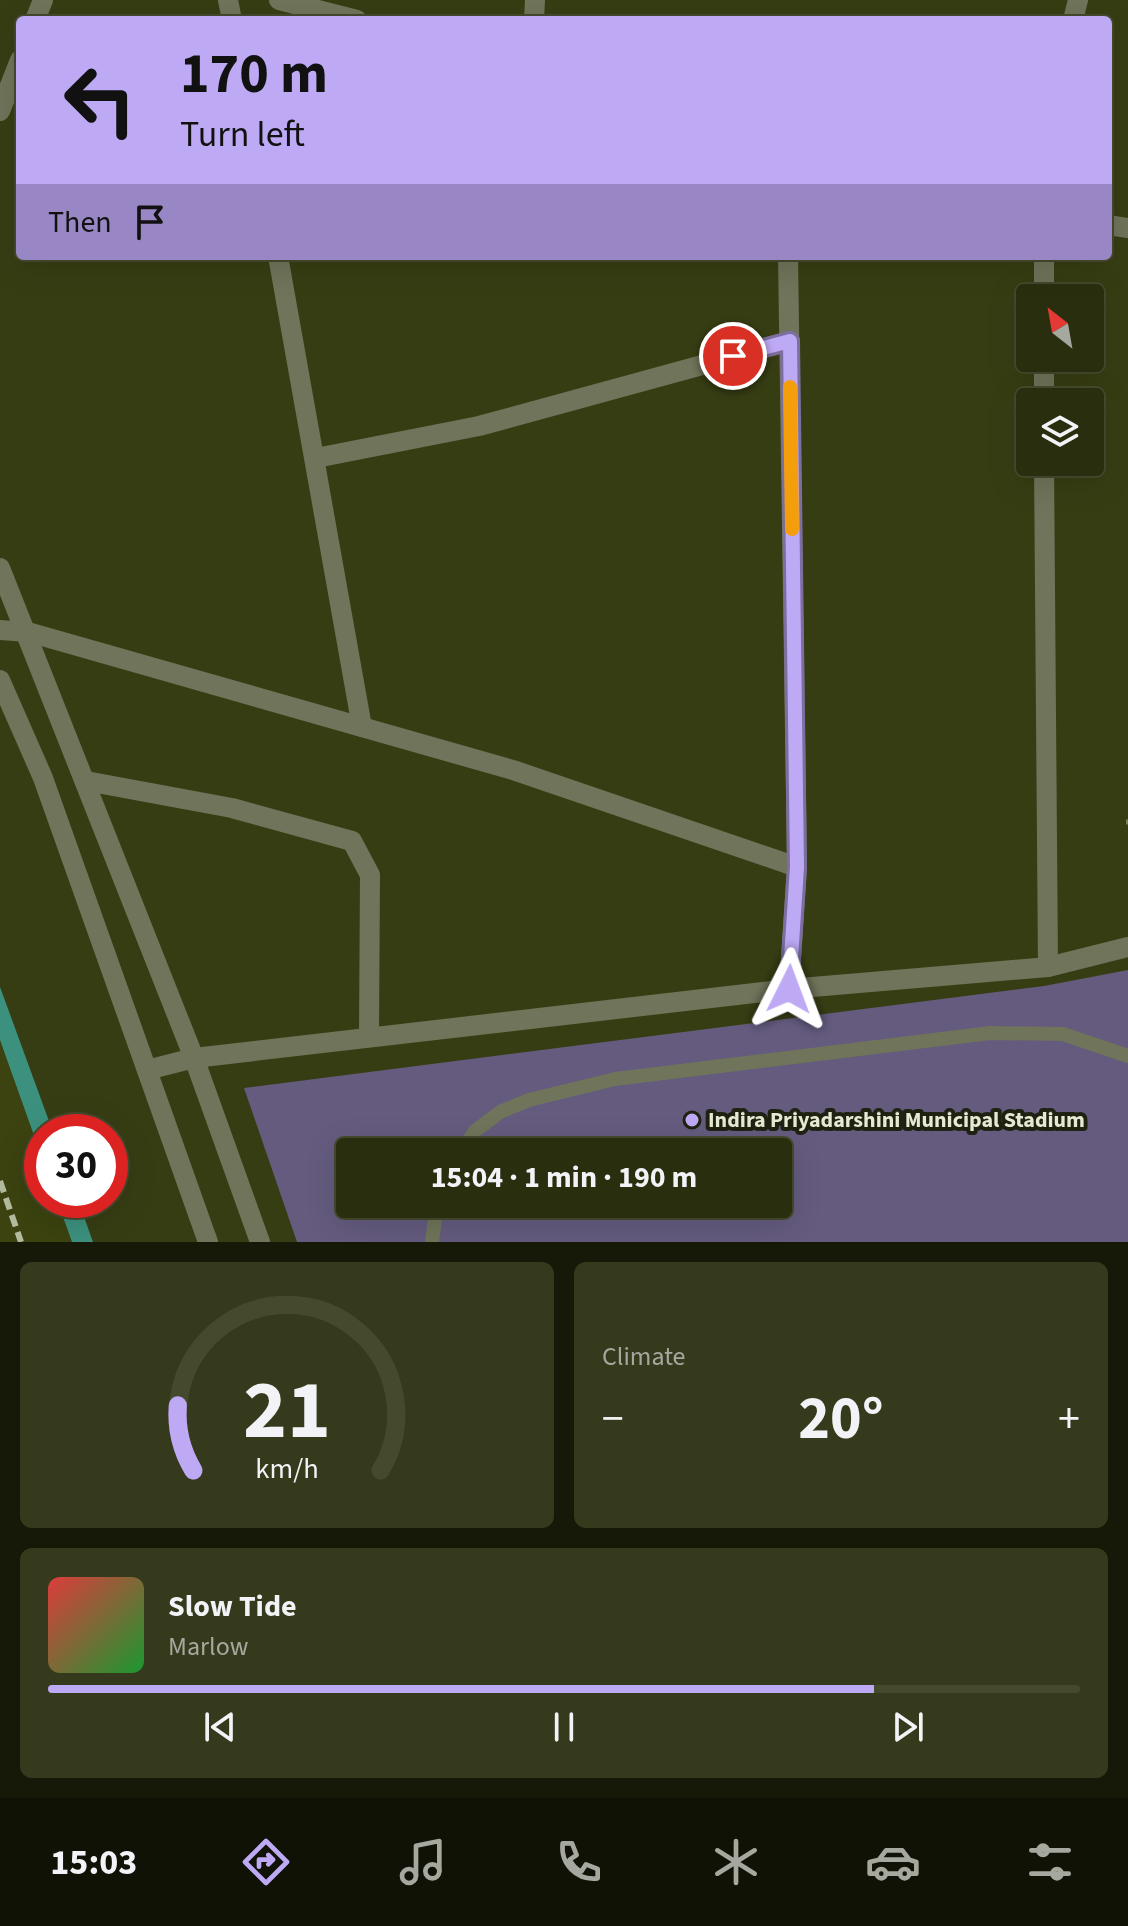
<!DOCTYPE html>
<html lang="en">
<head>
<meta charset="utf-8">
<style>
  :root { --surface:#292e0e; --page:#353a1c; --text:#f1f3f6; --muted:#a5a89e; --line:#454a2e; --accent:#bea9f5 }
  body { margin:0; font-family:"Source Sans 3",sans-serif; background:var(--page); color:var(--text); height:100vh; display:flex; flex-direction:column; font-size:30px; white-space:nowrap }
  * { box-sizing:border-box; margin:0 }
  p { font-size:26px; color:var(--muted) }
  .icon { flex:none; width:44px; height:44px; fill:none; stroke:currentColor; stroke-width:2; stroke-linecap:round; stroke-linejoin:round }
  .map { position:relative; height:1242px; overflow:hidden }
  .panel { display:flex; flex-direction:column; gap:20px; padding:20px; background:#171908; flex:1 }
  .panel>* { flex:none }
  .banner { position:absolute; left:16px; top:16px; width:1096px; height:244px; border-radius:8px; box-shadow:0 8px 32px #0002,0 0 0 2px var(--line); background:#bea9f5; color:#111; overflow:hidden }
  .needle { width:52px; rotate:329deg }
  .fabs { position:absolute; left:1016px; top:284px; display:grid; gap:16px }
  .fabs a { display:grid; place-items:center; width:88px; height:88px; border-radius:8px; background:var(--surface); box-shadow:0 8px 32px #0002,0 0 0 2px var(--line); font-size:40px }
  .speed { position:absolute; left:24px; top:1114px; display:flex; gap:16px; font-size:40px; font-weight:700; text-align:center }
  .speed>* { display:grid; place-content:center; width:104px; height:104px; border-radius:50%; background:var(--surface); box-shadow:0 8px 32px #0002,0 0 0 2px var(--line); line-height:1 }
  .speed .limit { border:12px solid #d22; background:#fff; color:#111 }
  .pin { position:absolute; display:grid; place-items:center; width:68px; height:68px; color:#fff; margin:-34px; border:4px solid #fff; border-radius:50%; box-shadow:0 2px 8px #0007 }
  .me { position:absolute; width:88px; margin:-44px; rotate:3deg; stroke-linejoin:round; filter:drop-shadow(0 0 6px #0008) }
  .turn { display:flex; align-items:center; gap:28px; height:168px; padding:0 32px; font-size:36px }
  .turn .icon { width:104px; height:104px; stroke-width:2.5 }
  .turn b { display:block; font-size:56px; line-height:68px }
  .then { display:flex; align-items:center; height:76px; padding:0 32px; background:#0003; gap:16px; font-size:30px }
  .big { font-size:60px; font-weight:700; line-height:1.1 }
  .panel .tile { flex:1; display:flex; flex-direction:column; justify-content:center; gap:12px; min-width:0; padding:0 28px; border-radius:12px; background:var(--page) }
  .panel .dial { align-items:center; gap:0 }
  .dial svg { height:208px; overflow:visible; fill:none; stroke:var(--line); stroke-width:7; stroke-linecap:round; text-anchor:middle }
  .dial text { fill:var(--text); stroke:none }
  .song { display:flex; align-items:center; gap:24px }
  .cover { width:96px; height:96px; border-radius:12px; background:linear-gradient(135deg,hsl(0 70% 55%),hsl(130 70% 35%)) }
  .played { height:8px; border-radius:4px; background:linear-gradient(90deg,var(--accent) 80%,var(--line) 80%) }
  .keys { display:flex; justify-content:space-around; direction:ltr }
  .heat { display:flex; justify-content:space-between; align-items:center; font-size:44px; direction:ltr }
  .panel .tiles { flex:1; display:grid; gap:20px; grid-template-columns:1fr 1fr }
  .tile:last-child { grid-column:span 2 }
  .trip { position:absolute; left:336px; top:1138px; width:456px; height:80px; border-radius:8px; background:var(--surface); box-shadow:0 8px 32px #0002,0 0 0 2px var(--line); font-weight:700; line-height:80px; text-align:center }
  .tab-bar { display:flex; height:128px; justify-content:space-around; align-items:center; background:#101206; color:var(--muted) }
  .tab-bar .icon { width:56px; height:56px }
  .tab-bar .active { color:var(--accent) }
  .tab-bar b { font-size:36px; color:var(--text) }
  .map>svg:first-child { display:block }
  .built { fill:#3c4310 }
  .green { fill:#645b7e; fill-rule:evenodd }
  .water { fill:#3c917e }
  .lines { fill:none; stroke-linecap:round; stroke-linejoin:round }
  .path { stroke:#797f5c; stroke-width:5; stroke-dasharray:4 6; stroke-linecap:butt }
  .service { stroke:#6f745a; stroke-width:14 }
  .minor { stroke:#6f745a; stroke-width:20 }
  .tertiary { stroke:#6f745a; stroke-width:20 }
  .rail { stroke:#b4ba9d; stroke-width:6; stroke-dasharray:12 6; stroke-linecap:butt }
  .route-casing { stroke:#7c6e9f; stroke-width:20 }
  .route { stroke:#bea9f5; stroke-width:14 }
  .slow { stroke:#f59e0b; stroke-width:14 }
  .poi-dot { fill:#bea9f5; stroke:#1f2210; stroke-width:3 }
  .labels { text-anchor:middle; dominant-baseline:central; stroke-width:8; stroke-linejoin:round; paint-order:stroke }
  .poi-label { font-size:22px; font-weight:bold; fill:#e5ead3; stroke:#1f2210; text-anchor:start }
</style>
</head>
<body>
<div class="map">
<svg width="1128" height="1242" viewBox="0 0 1128 1242">
  <rect width="100%" height="100%" fill="#373d13"/>
  <polygon class="built" points="0,1040 42,1158 42,1200 57,1200 72,1242 0,1242"/>
  <path class="green" d="M1128 970V1242H297L244 1088 1044 986ZM350 1152H778V1204H350Z"/>
  <g class="water">
    <polygon points="0,987 53,1132 42,1132 42,1158 0,1040"/>
    <polygon points="57,1200 78,1200 93,1242 72,1242"/>
  </g>
  <g class="lines">
    <polyline class="path" points="1126,822 1128,822"/>
    <g class="service">
      <polyline points="461,1152 475,1131 500,1112 529,1100 615,1079 990,1033 1063,1034 1128,1056"/>
      <polyline points="432,1242 437,1204"/>
    </g>
    <g class="minor">
      <polyline points="228,0 232,20"/>
      <polyline points="534,20 535,0"/>
      <polyline points="1073,20 1078,0"/>
      <polyline points="278,256 362,727"/>
      <polyline points="788,256 797,867 789,989"/>
      <polyline points="1044,298 1044,256"/>
      <polyline points="1044,402 1044,358"/>
      <polyline points="316,458 479,426 790,341"/>
      <polyline points="1044,462 1048,967"/>
      <polyline points="0,630 28,632 513,770 797,867"/>
      <polyline points="86,781 232,808 352,841 370,875 369,1037"/>
      <polyline points="147,1070 194,1058 789,989 1048,967 1128,947"/>
    </g>
    <g class="tertiary">
      <polyline points="279,0 357,20"/>
      <polyline points="35,20 43,0"/>
      <polyline points="0,111 20,60"/>
      <polyline points="1108,225 1128,228"/>
      <polyline points="0,568 194,1058 260,1242"/>
      <polyline points="0,680 43,778 208,1242"/>
    </g>
    <polyline class="rail" points="0,1181 21,1242"/>
  </g>
  <g class="lines">
    <g class="route-casing">
      <polyline id="route" points="733,356 790,341 797,867 789,989"/>
    </g>
    <use href="#route" class="route"/>
    <polyline class="slow" points="790,387 792,529"/>
  </g>
  <circle class="poi-dot" cx="692" cy="1120" r="8"/>
  <g class="labels">
    <g class="poi-label">
      <text x="708" y="1120">Indira Priyadarshini Municipal Stadium</text>
    </g>
  </g>
</svg>
<div class="fabs">
<a><svg class="needle" viewBox="-14 -14 28 28"><path d="M0-13l5 13h-10z" fill="#e53935"/><path d="M0 13l5-13h-10z" fill="#a5a89e"/></svg></a>
<a><svg class="icon" aria-label="layers" viewBox="0 0 24 24"><path d="M12 4l9 5-9 5-9-5zM3 14l9 5 9-5"/></svg></a>
</div>
<div class="speed"><div class="limit">30</div></div>
<div class="pin" style="left:733px;top:356px;background:#d93025"><svg class="icon" aria-label="arrive" viewBox="0 0 24 24"><path d="M6 21V4h12l-3 4 3 4H6"/></svg></div>
<svg class="me" style="left:789px;top:989px" viewBox="-20 -20 40 40"><path d="M0-17L14 15 0 8-14 15z" fill="#bea9f5" stroke="#fff" stroke-width="4"/></svg>
<div class="trip">15:04 · 1 min · 190 m</div>
<div class="banner">
<div class="turn"><svg class="icon" aria-label="left" viewBox="0 0 24 24"><path d="M17 20v-9H6M10 6l-5 5 5 5"/></svg><div><b>170 m</b>Turn left</div></div>
<div class="then">Then<svg class="icon" aria-label="arrive" viewBox="0 0 24 24"><path d="M6 21V4h12l-3 4 3 4H6"/></svg></div>
</div>
</div>
<section class="panel">
<div class="tiles">
<div class="tile dial"><svg viewBox="0 0 100 80">
<path d="M14 69A42 42 0 1 1 86 69"/>
<path d="M14 69A42 42 0 0 1 8 44" stroke="#bea9f5"/>
<text x="50" y="56" font-size="32" font-weight="700">21</text>
<text x="50" y="72" font-size="11">km/h</text>
</svg></div>
<div class="tile"><p>Climate</p>
<div class="heat"><a>−</a><b class="big">20°</b><a>+</a></div>
</div>
<div class="tile">
<div class="song"><i class="cover"></i><div><b>Slow Tide</b><p>Marlow</p></div></div>
<div class="played"></div>
<div class="keys"><svg class="icon" aria-label="previous" viewBox="0 0 24 24"><path d="M18 5L8 12l10 7zM5 5v14"/></svg><svg class="icon" aria-label="pause" viewBox="0 0 24 24"><path d="M8 5v14M16 5v14"/></svg><svg class="icon" aria-label="next" viewBox="0 0 24 24"><path d="M6 5l10 7-10 7zM19 5v14"/></svg></div>
</div>
</div>
</section>
<nav class="tab-bar">
<b>15:03</b>
<svg class="icon active" aria-label="directions" viewBox="0 0 24 24"><path d="M12 3l9 9-9 9-9-9zM9 14v-3h6M13 9l2 2-2 2"/></svg>
<svg class="icon" aria-label="music" viewBox="0 0 24 24"><path d="M9 18V5l10-2v13"/><circle cx="6" cy="18" r="3"/><circle cx="16" cy="16" r="3"/></svg>
<svg class="icon" aria-label="phone" viewBox="0 0 24 24"><path d="M5 4h4l2 5-3 2q2 4 5 5l2-3 5 2v4C11 20 4 13 5 4z"/></svg>
<svg class="icon" aria-label="climate" viewBox="0 0 24 24"><path d="M12 3v18M4 7l16 10M4 17L20 7"/></svg>
<svg class="icon" aria-label="car" viewBox="0 0 24 24"><path d="M5 17H2v-5l4-1 3-4h7l3 4 3 1v5h-3M9 17h6M6 11h13"/><circle cx="7" cy="17" r="2"/><circle cx="17" cy="17" r="2"/></svg>
<svg class="icon" aria-label="filters" viewBox="0 0 24 24"><path d="M4 7h16M4 17h16"/><circle cx="9" cy="7" r="2"/><circle cx="15" cy="17" r="2"/></svg>
</nav>
</body>
</html>
